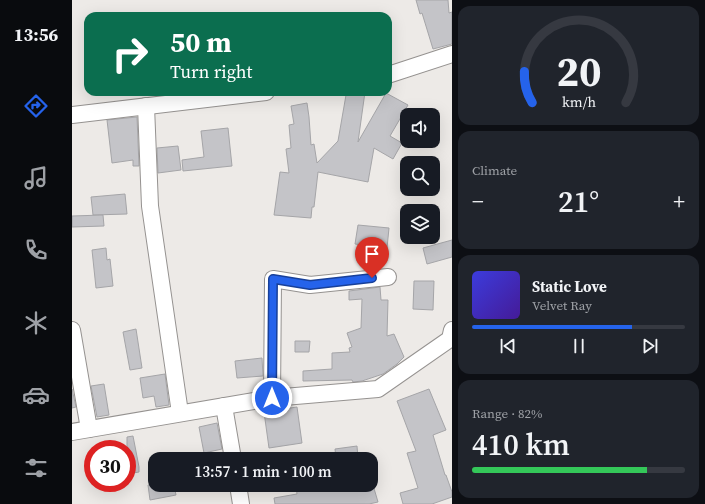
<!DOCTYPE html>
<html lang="en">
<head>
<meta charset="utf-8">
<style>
  :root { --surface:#171b24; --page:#20242c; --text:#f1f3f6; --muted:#9ea1a6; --line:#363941; --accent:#2563eb }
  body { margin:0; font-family:"Source Serif 4",serif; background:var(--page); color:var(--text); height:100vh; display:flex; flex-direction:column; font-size:15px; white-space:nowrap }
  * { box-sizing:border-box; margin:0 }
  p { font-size:13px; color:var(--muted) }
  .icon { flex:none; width:22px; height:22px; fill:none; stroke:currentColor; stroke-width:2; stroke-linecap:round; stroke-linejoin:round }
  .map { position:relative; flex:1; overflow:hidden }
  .details { display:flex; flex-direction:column; gap:6px; padding:6px; background:#0d0f14; width:253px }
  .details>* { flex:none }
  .guide { position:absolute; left:12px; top:12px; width:308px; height:84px; border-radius:12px; box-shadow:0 4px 16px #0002; background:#0b6e4f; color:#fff; overflow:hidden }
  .buttons { position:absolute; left:328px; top:108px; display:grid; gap:8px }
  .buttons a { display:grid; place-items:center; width:40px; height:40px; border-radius:8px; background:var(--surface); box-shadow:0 4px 16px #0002; font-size:20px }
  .speed { position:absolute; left:12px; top:440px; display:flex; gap:8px; font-size:20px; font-weight:700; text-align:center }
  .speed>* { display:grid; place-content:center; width:52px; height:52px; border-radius:50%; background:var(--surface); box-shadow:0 4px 16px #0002; line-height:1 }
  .speed .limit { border:6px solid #d22; background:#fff; color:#111 }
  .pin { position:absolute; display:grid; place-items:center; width:34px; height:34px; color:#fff; margin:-41px -17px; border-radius:50% 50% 50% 0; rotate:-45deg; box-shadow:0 0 4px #0007 }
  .pin .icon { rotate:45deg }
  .me { position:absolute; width:44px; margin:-22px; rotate:0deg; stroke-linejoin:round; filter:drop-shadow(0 0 3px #0008) }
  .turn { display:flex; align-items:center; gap:14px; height:84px; padding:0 20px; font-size:18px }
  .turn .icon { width:52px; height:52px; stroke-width:2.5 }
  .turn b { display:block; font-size:28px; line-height:34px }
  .big { font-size:30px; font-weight:600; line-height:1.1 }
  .details .card { flex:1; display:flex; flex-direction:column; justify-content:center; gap:6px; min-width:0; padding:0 14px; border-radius:12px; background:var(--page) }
  .details .dial { align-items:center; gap:0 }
  .dial svg { height:104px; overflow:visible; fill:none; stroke:var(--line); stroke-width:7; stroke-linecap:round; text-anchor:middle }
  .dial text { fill:var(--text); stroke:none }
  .song { display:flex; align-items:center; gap:12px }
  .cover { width:48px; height:48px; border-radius:6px; background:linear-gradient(135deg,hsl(240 70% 55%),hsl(260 70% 35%)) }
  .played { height:4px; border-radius:2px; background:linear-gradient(90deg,var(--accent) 75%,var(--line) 75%) }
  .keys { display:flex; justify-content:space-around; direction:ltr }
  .heat { display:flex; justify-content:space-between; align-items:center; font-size:22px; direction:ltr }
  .charge { height:6px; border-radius:3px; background:linear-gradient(90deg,#34c759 82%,var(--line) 0) }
  .trip { position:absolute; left:76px; top:452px; width:230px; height:40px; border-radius:12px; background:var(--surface); box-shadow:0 4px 16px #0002; font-weight:600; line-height:40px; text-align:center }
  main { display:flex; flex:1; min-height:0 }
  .tab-bar { display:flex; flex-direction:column; width:72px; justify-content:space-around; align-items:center; background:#090b0e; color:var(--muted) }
  .tab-bar .icon { width:28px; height:28px }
  .tab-bar .on { color:var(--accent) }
  .tab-bar b { font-size:18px; color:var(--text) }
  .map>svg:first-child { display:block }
  .building { fill:#c4c4c8; stroke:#a5a5a8 }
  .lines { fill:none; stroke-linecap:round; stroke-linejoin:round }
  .minor-casing { stroke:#959290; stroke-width:18 }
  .minor { stroke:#fff; stroke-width:16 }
  .route-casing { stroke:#184099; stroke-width:10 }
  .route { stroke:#2563eb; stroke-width:7 }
</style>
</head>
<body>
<main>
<nav class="tab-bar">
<b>13:56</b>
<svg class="icon on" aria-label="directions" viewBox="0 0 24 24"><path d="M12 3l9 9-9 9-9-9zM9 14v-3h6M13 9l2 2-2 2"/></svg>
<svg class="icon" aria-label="music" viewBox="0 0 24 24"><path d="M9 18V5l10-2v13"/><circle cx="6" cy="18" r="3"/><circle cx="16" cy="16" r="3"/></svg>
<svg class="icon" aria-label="phone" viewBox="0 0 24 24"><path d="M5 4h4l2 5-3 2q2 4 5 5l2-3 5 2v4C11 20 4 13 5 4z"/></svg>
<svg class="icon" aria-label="climate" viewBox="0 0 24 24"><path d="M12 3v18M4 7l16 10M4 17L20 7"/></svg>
<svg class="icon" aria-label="car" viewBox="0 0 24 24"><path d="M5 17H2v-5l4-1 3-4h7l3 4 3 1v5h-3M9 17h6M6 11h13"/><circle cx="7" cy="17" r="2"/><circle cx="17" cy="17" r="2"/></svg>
<svg class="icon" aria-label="filters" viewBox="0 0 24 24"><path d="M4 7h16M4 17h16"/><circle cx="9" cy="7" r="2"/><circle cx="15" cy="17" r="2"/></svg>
</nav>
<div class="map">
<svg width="380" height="504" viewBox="0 0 380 504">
  <rect width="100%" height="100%" fill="#edeae7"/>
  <g class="building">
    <polygon points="344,0 376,0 377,13 380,12 380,44 361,49 350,13 348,14"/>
    <polygon points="289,92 293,92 286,142 314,93 336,105 318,136 330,143 321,159 302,148 296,182 246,172 242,207 240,207 239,218 202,215 208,172 217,173 214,149 219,148 217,125 222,124 219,106 235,103 237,117 239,145 242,144 245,163 266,141 274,95"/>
    <polygon points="65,117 67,166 61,166 61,160 40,163 35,120"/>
    <polygon points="156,128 160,166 111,171 110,160 132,157 129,131"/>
    <polygon points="106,146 109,170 86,173 85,148"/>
    <polygon points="53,194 55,214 21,215 19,197"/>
    <polygon points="31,215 32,226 0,227 0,216"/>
    <polygon points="286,225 317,228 315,248 283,244"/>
    <polygon points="380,240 380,257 355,264 351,248"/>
    <polygon points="34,248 35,260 38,259 41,286 24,288 20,250"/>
    <polygon points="342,281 362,281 361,310 341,309"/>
    <polygon points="308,287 309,300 316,300 315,336 322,334 332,357 325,364 311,374 290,381 281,382 280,380 231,381 231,371 260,369 260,353 278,352 277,348 280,347 275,333 289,328 290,299 277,300 277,291"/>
    <polygon points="64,329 70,368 58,370 51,332"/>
    <polygon points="223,341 238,341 237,352 223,352"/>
    <polygon points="190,358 191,376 165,378 163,361"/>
    <polygon points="93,374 97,405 84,407 82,396 71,398 68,378"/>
    <polygon points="32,384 37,415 25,417 19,386"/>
    <polygon points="0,389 4,407 0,408"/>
    <polygon points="357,389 374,430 361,435 373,475 374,475 380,492 380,497 360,504 331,504 328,493 346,488 335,453 344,451 325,401"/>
    <polygon points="225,407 230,443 197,448 192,412"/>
    <polygon points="145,423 150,449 132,453 127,427"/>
    <polygon points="61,436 67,467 67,472 55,474 55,437"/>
    <polygon points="285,446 286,459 264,459 263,449"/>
    <polygon points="76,485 102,485 104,495 78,500"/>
    <polygon points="224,485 241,485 242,490 266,485 301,485 306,502 297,504 203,504 202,498 225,494"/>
  </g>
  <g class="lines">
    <g class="minor-casing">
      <g id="minor">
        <polyline points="316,75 380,54"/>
        <polyline points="74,106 78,206 108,413"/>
        <polyline points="0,115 194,92"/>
        <polyline points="0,330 17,429"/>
        <polyline points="200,398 201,279 238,285 316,277"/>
        <polyline points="152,406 161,459"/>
        <polyline points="0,432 200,398 306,389 378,339 380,330"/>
        <polyline points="166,485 169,504"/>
      </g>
    </g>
    <use href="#minor" class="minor"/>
  </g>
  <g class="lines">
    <g class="route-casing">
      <polyline id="route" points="200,398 201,279 238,285 300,278"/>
    </g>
    <use href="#route" class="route"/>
  </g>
</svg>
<div class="buttons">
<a><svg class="icon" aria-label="sound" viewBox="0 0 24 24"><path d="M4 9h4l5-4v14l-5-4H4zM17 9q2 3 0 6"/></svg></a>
<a><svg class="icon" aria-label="search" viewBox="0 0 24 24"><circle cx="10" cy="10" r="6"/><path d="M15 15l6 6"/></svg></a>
<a><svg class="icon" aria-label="layers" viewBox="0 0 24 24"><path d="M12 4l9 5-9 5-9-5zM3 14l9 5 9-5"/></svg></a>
</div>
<div class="speed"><div class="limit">30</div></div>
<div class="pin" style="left:300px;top:278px;background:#d93025"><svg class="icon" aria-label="arrive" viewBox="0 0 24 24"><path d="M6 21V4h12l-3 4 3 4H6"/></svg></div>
<svg class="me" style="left:200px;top:398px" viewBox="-20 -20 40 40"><circle r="17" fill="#2563eb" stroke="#fff" stroke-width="3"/><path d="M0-11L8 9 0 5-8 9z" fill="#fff"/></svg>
<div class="trip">13:57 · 1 min · 100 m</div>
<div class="guide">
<div class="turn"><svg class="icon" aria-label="right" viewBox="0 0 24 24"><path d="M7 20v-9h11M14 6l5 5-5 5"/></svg><div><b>50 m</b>Turn right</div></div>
</div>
</div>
<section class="details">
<div class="card dial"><svg viewBox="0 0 100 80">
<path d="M14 69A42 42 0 1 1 86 69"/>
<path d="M14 69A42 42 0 0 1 8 45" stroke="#2563eb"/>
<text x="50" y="56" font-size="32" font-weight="700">20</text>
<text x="50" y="72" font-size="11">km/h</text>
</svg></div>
<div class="card"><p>Climate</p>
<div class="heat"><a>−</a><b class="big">21°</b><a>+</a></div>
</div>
<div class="card">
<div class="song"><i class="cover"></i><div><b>Static Love</b><p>Velvet Ray</p></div></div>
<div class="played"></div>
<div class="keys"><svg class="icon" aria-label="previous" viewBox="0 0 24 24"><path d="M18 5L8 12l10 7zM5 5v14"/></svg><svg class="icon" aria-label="pause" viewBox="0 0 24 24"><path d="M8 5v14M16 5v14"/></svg><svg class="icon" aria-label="next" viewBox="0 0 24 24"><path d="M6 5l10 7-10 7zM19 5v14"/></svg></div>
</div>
<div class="card"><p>Range · 82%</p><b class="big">410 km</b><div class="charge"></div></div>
</section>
</main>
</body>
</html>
